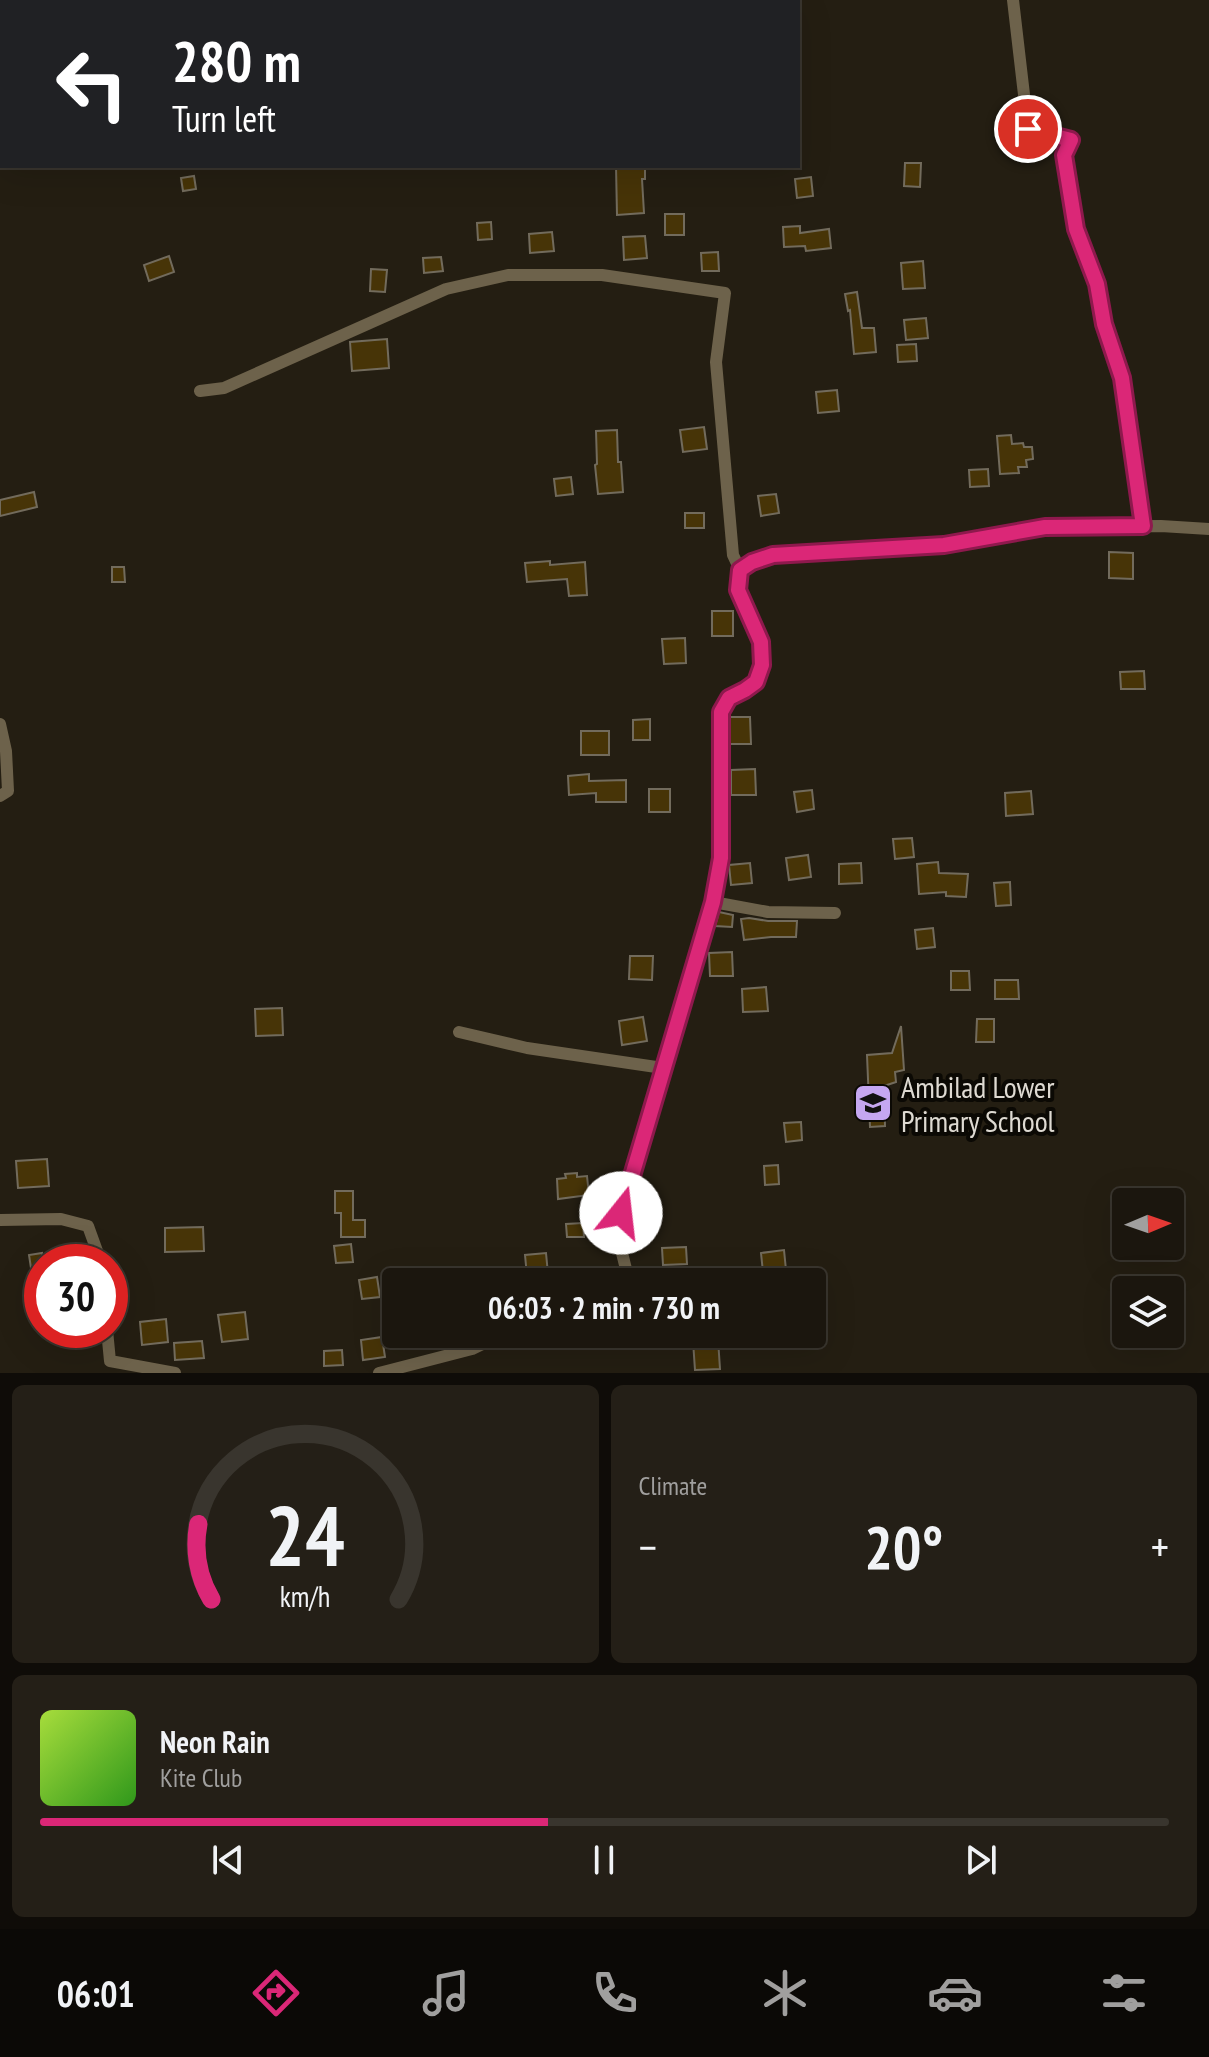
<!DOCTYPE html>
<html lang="en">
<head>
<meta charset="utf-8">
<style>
  :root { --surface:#1b160e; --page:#241f17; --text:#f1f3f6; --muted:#a09f9e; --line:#39352e; --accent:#db2777 }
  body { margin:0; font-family:"PT Sans Narrow",sans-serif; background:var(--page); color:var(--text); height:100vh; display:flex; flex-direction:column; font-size:30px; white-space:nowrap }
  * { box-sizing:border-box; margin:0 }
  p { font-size:26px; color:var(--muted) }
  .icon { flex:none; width:44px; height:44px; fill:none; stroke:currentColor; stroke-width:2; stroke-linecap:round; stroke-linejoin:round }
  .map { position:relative; height:1373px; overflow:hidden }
  .sheet { display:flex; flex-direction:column; gap:12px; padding:12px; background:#0f0c08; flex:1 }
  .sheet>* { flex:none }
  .banner { position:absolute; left:0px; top:0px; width:800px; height:168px; box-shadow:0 8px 32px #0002,0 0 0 2px var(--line); background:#202124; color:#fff; overflow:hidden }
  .needle { width:52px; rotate:88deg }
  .fabs { position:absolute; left:1112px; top:1188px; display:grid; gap:16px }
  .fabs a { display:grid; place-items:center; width:72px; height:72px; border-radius:8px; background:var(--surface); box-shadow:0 8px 32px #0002,0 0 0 2px var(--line); font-size:40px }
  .speed { position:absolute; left:24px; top:1244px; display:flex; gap:16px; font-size:40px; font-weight:700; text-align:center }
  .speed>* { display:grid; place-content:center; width:104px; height:104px; border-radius:50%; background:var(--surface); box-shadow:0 8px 32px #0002,0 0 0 2px var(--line); line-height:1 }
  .speed .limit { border:12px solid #d22; background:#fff; color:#111 }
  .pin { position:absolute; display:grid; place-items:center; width:68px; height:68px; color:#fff; margin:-34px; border:4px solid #fff; border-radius:50%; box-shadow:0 2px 8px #0007 }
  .me { position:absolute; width:88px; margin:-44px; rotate:16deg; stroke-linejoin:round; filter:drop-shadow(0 0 6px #0008) }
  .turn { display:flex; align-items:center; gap:28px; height:168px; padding:0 40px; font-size:36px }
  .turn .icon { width:104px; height:104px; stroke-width:2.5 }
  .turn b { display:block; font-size:56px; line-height:68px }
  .big { font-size:60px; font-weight:800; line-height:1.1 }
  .sheet .widget { flex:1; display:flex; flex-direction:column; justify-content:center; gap:12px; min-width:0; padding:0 28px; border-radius:12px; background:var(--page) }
  .sheet .dial { align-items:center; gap:0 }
  .dial svg { height:208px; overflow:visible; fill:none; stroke:var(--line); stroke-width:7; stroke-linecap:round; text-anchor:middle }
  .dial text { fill:var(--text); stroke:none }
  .song { display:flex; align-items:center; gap:24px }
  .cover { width:96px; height:96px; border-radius:12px; background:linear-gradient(135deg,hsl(80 70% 55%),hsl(110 70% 35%)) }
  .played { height:8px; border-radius:4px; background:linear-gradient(90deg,var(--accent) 45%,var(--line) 45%) }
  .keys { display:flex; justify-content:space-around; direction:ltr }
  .heat { display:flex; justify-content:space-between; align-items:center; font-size:44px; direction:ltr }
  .sheet .tiles { flex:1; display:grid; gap:12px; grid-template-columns:1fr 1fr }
  .widget:last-child { grid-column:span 2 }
  .trip { position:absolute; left:382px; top:1268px; width:444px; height:80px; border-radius:8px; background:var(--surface); box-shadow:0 8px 32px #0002,0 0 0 2px var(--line); font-weight:800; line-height:80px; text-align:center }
  .tab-bar { display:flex; height:128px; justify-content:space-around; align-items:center; background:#0b0906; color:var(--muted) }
  .tab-bar .icon { width:56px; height:56px }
  .tab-bar .current { color:var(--accent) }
  .tab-bar b { font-size:36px; color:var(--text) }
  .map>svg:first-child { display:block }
  .building { fill:#473407; stroke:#726b5c; stroke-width:2 }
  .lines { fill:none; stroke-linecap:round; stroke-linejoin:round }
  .minor { stroke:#6d624b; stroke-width:12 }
  .route-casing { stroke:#8e194d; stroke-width:20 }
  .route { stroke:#db2777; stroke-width:14 }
  .labels { text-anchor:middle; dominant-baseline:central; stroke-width:8; stroke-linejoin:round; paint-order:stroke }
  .poi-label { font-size:30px; fill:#dedad2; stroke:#0b0904; text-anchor:start }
</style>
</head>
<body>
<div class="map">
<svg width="1209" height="1373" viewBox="0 0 1209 1373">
  <rect width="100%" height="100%" fill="#241e12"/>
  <g class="building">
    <polygon points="905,163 921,163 920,187 904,186"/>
    <polygon points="616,166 645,166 645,179 642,179 644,213 617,215"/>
    <polygon points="194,176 196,189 183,191 181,178"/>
    <polygon points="811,177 813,196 797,198 795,179"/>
    <rect x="665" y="214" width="19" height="21"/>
    <polygon points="491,222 492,239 478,240 477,223"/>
    <polygon points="800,226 800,233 829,229 831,248 806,251 805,246 784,247 783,227"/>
    <polygon points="552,232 554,251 530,253 529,234"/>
    <polygon points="645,236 647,258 624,260 623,237"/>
    <polygon points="718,252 719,271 702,271 701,253"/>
    <polygon points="169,256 174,272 149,281 144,265"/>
    <polygon points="441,257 443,271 424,273 423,258"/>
    <polygon points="923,261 925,288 903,289 901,263"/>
    <polygon points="371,269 387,270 385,292 370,291"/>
    <polygon points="857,292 862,328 874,328 876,352 854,354 850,310 848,311 845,294"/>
    <polygon points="926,318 928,338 906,340 904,320"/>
    <polygon points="387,339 389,368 352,371 350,342"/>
    <polygon points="916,344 917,361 898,362 897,345"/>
    <polygon points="837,390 839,411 818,413 816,392"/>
    <polygon points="704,427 707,449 683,452 680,430"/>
    <polygon points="617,430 618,462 621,462 623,492 598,494 595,465 597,464 596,431"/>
    <polygon points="1011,435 1012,444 1023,443 1024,447 1032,447 1033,459 1026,460 1027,467 1018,467 1019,473 1000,474 997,436"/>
    <polygon points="988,469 989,486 970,487 969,470"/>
    <polygon points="571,477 573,494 556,496 554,479"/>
    <polygon points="34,492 37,507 0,516 0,500"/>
    <polygon points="776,494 779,513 761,516 758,496"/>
    <rect x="685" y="513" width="19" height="15"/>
    <polygon points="1109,552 1133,553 1133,579 1109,578"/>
    <polygon points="550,561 550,565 585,562 587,595 569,596 567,579 527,582 525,563"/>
    <polygon points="112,567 124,567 125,582 112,582"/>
    <rect x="712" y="611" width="21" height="25"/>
    <polygon points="685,638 686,663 664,664 662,639"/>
    <polygon points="1144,671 1145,689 1121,689 1120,672"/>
    <polygon points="730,717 750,717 751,744 730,744"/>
    <polygon points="650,719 650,740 633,740 633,720"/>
    <rect x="581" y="731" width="28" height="24"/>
    <polygon points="755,769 756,795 731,795 731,770"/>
    <polygon points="589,774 589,781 626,780 626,802 596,802 596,793 569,795 568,776"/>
    <rect x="649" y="789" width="21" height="23"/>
    <polygon points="812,790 814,809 797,812 794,792"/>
    <polygon points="1031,791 1033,814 1006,816 1005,793"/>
    <polygon points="912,838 914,857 895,859 893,839"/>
    <polygon points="808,855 811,877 789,880 786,858"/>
    <polygon points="938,862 939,873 968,874 966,897 946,896 946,892 919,894 917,864"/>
    <polygon points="750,863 752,883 731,885 729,865"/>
    <polygon points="861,863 862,883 839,884 839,864"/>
    <polygon points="1010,882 1011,905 996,906 994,883"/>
    <polygon points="719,912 733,915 732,927 715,926"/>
    <polygon points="749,918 768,921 797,921 796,937 771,937 744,940 741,919"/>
    <polygon points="933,928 935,947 917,949 915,930"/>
    <polygon points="732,952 733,976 710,976 709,953"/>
    <polygon points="630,956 653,956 652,980 629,979"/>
    <polygon points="951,971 969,971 970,990 951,990"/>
    <polygon points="995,980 1018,980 1019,999 995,999"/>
    <polygon points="766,987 768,1011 743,1012 742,989"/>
    <polygon points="282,1008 283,1035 256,1036 255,1009"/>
    <polygon points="643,1017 647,1041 622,1045 619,1021"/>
    <polygon points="977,1019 994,1019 994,1042 976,1042"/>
    <polygon points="901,1026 904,1070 895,1072 896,1082 884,1086 885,1126 870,1127 867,1055 892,1053"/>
    <polygon points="801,1122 802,1140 786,1142 784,1123"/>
    <polygon points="47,1159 49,1186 18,1188 16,1161"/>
    <polygon points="778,1165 779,1184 765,1185 764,1166"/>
    <polygon points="577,1173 577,1177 587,1176 589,1195 558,1199 557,1179 566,1178 565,1174"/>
    <polygon points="335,1191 353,1191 353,1220 365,1220 365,1237 341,1237 341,1213 335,1213"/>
    <polygon points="583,1223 584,1237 567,1237 566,1224"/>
    <polygon points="203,1227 204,1251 165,1252 165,1228"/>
    <polygon points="351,1244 353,1262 336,1263 334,1246"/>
    <polygon points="686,1247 687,1264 663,1265 662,1248"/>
    <polygon points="784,1250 787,1280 764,1282 761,1253"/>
    <polygon points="42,1253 42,1266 31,1268 29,1255"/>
    <polygon points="546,1253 548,1274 527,1276 525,1255"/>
    <polygon points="377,1277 380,1297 362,1299 359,1280"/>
    <polygon points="245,1312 248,1339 222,1342 218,1315"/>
    <polygon points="166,1319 168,1342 142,1345 140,1322"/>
    <polygon points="382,1337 385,1357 363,1360 361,1340"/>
    <polygon points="718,1339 720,1369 695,1370 693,1341"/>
    <polygon points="202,1341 204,1358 175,1360 174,1343"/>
    <polygon points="342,1350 343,1365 324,1366 324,1351"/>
  </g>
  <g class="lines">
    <g class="minor">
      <polyline points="1013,0 1028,129 1071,140 1064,155 1076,229 1097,284 1104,324 1122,378 1143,526"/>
      <polyline points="200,391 224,388 446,289 508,275 602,275 725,293 716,362 733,555 740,570"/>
      <polyline points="0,724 6,751 8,791 0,796"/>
      <polyline points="713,902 768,912 835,913"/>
      <polyline points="459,1032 527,1048 663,1068"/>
      <polyline points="0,1220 61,1219 88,1226 101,1262"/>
      <polyline points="624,1282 627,1273 621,1249 621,1213 713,902 721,858 721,712 729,698 756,682 762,665 761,642 738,590 740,570 752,562 773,555 944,545 1045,527 1161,526 1209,529"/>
      <polyline points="107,1330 110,1361 175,1373"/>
      <polyline points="379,1373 472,1349 503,1334"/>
    </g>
  </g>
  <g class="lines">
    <g class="route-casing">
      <polyline id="route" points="621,1213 713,902 721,858 721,712 729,698 745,690 756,682 762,665 761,642 738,590 740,570 752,562 773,555 944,545 1045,527 1143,526 1122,378 1104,324 1097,284 1076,229 1064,155 1071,140 1028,129"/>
    </g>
    <use href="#route" class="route"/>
  </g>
  <defs>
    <g id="school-square" transform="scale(2)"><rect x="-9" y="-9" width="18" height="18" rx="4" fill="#c5a7f1" stroke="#0b0904"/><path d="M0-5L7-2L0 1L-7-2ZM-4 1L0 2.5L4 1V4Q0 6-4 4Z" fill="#111"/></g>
  </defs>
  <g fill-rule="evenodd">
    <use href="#school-square" x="873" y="1103"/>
  </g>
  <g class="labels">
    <g class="poi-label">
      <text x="901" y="1086">Ambilad Lower<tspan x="901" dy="34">Primary School</tspan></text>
    </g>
  </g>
</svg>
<div class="fabs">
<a><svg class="needle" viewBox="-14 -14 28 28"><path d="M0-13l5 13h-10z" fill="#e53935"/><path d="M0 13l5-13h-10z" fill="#a09f9e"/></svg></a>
<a><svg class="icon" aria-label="layers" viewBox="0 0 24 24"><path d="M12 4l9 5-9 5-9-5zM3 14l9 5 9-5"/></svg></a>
</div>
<div class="speed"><div class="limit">30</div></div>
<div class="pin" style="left:1028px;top:129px;background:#d93025"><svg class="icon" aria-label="arrive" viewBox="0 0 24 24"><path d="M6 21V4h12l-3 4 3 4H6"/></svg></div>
<svg class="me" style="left:621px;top:1213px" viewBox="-20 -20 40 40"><circle r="19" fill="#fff"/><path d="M0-13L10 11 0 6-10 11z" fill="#db2777"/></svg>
<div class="trip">06:03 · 2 min · 730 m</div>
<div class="banner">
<div class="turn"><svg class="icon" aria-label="left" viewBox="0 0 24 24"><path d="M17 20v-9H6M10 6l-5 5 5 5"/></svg><div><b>280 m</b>Turn left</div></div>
</div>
</div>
<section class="sheet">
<div class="tiles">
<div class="widget dial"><svg viewBox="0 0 100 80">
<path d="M14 69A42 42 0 1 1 86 69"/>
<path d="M14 69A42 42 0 0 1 9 40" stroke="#db2777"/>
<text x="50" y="56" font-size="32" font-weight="700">24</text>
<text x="50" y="72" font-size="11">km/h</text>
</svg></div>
<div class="widget"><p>Climate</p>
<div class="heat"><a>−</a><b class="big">20°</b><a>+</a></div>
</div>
<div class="widget">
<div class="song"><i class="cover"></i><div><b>Neon Rain</b><p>Kite Club</p></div></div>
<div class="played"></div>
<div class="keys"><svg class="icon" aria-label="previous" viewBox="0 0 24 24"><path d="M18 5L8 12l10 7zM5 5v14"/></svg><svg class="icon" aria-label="pause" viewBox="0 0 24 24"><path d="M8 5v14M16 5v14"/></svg><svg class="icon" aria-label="next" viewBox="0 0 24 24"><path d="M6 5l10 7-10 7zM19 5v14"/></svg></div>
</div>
</div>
</section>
<nav class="tab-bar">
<b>06:01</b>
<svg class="icon current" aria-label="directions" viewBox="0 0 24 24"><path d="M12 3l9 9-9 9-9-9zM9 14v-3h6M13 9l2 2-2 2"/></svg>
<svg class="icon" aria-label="music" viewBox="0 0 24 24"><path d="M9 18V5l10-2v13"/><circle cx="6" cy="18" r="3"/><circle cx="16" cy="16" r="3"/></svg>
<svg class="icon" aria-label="phone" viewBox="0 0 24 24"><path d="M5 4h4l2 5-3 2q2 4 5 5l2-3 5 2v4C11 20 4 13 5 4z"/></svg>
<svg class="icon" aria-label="climate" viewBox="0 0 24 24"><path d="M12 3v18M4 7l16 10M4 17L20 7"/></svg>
<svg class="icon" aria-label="car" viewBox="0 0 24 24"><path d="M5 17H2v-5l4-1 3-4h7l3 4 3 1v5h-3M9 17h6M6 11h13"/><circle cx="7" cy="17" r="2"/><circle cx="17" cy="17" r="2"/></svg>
<svg class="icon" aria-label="filters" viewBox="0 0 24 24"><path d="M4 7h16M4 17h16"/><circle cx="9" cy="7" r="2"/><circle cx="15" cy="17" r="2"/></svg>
</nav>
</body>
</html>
